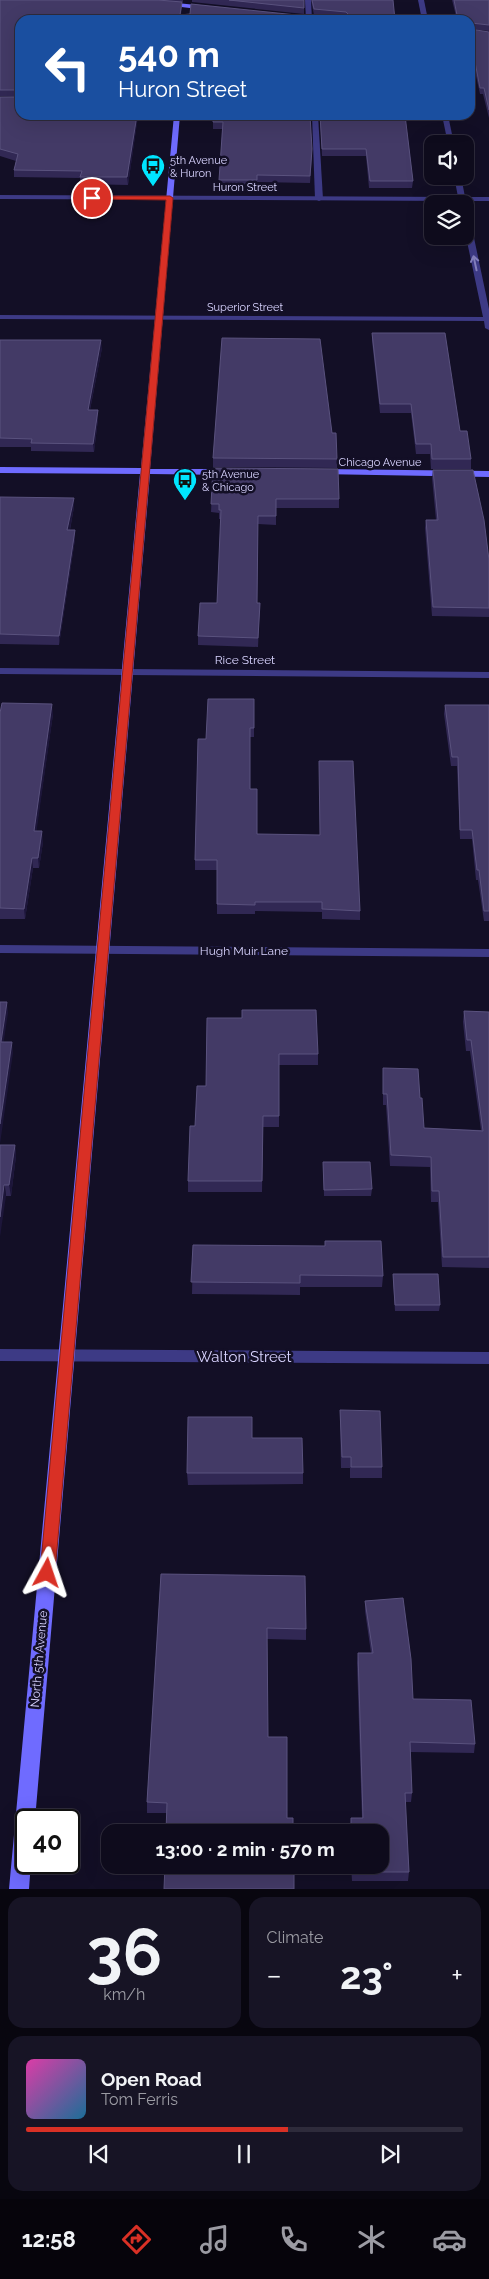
<!DOCTYPE html>
<html lang="en">
<head>
<meta charset="utf-8">
<style>
  :root { --surface:#0e0b1c; --page:#171425; --text:#f1f3f6; --muted:#9b9ba3; --line:#2e2b3b; --accent:#d93025 }
  body { margin:0; font-family:Raleway,sans-serif; background:var(--page); color:var(--text); height:100vh; display:flex; flex-direction:column; font-size:19px; white-space:nowrap }
  * { box-sizing:border-box; margin:0 }
  p { font-size:16px; color:var(--muted) }
  .icon { flex:none; width:28px; height:28px; fill:none; stroke:currentColor; stroke-width:2; stroke-linecap:round; stroke-linejoin:round }
  .map { position:relative; height:1889px; overflow:hidden }
  .side { display:flex; flex-direction:column; gap:8px; padding:8px; background:#08060f; flex:1 }
  .side>* { flex:none }
  .guide { position:absolute; left:15px; top:15px; width:460px; height:105px; border-radius:15px; box-shadow:0 5px 20px #0002,0 0 0 1px var(--line); background:#1a4fa0; color:#fff; overflow:hidden }
  .fabs { position:absolute; left:424px; top:135px; display:grid; gap:10px }
  .fabs a { display:grid; place-items:center; width:50px; height:50px; border-radius:10px; background:var(--surface); box-shadow:0 5px 20px #0002,0 0 0 1px var(--line); font-size:25px }
  .speed { position:absolute; left:15px; top:1809px; display:flex; gap:10px; font-size:25px; font-weight:700; text-align:center }
  .speed>* { display:grid; place-content:center; width:65px; height:65px; border-radius:50%; background:var(--surface); box-shadow:0 5px 20px #0002,0 0 0 1px var(--line); line-height:1 }
  .speed .limit { border:2px solid #111; border-radius:8px; background:#fff; color:#111 }
  .pin { position:absolute; display:grid; place-items:center; width:42px; height:42px; color:#fff; margin:-21px; border:2px solid #fff; border-radius:50%; box-shadow:0 1px 5px #0007 }
  .me { position:absolute; width:55px; margin:-28px; rotate:5deg; stroke-linejoin:round; filter:drop-shadow(0 0 4px #0008) }
  .turn { display:flex; align-items:center; gap:18px; height:105px; padding:0 20px; font-size:22px }
  .turn .icon { width:65px; height:65px; stroke-width:2.5 }
  .turn b { display:block; font-size:35px; line-height:42px }
  .big { font-size:38px; font-weight:700; line-height:1.1 }
  .side .widget { flex:1; display:flex; flex-direction:column; justify-content:center; gap:8px; min-width:0; padding:0 18px; border-radius:15px; background:var(--page) }
  .side .dial { align-items:center; gap:0 }
  .dial b { font-size:65px; line-height:1 }
  .song { display:flex; align-items:center; gap:15px }
  .cover { width:60px; height:60px; border-radius:8px; background:linear-gradient(135deg,hsl(320 70% 55%),hsl(200 70% 35%)) }
  .played { height:5px; border-radius:2px; background:linear-gradient(90deg,var(--accent) 60%,var(--line) 60%) }
  .keys { display:flex; justify-content:space-around; direction:ltr }
  .heat { display:flex; justify-content:space-between; align-items:center; font-size:28px; direction:ltr }
  .side .tiles { flex:1; display:grid; gap:8px; grid-template-columns:1fr 1fr }
  .widget:last-child { grid-column:span 2 }
  .trip { position:absolute; left:101px; top:1824px; width:288px; height:50px; border-radius:15px; background:var(--surface); box-shadow:0 5px 20px #0002,0 0 0 1px var(--line); font-weight:700; line-height:50px; text-align:center }
  .tabs { display:flex; height:80px; justify-content:space-around; align-items:center; background:#06040b; color:var(--muted) }
  .tabs .icon { width:35px; height:35px }
  .tabs .current { color:var(--accent) }
  .tabs b { font-size:22px; color:var(--text) }
  .map>svg:first-child { display:block }
  .lines { fill:none; stroke-linecap:round; stroke-linejoin:round }
  .lane { fill:#3d3a85; fill-rule:evenodd }
  .street { fill:#3d3a85; fill-rule:evenodd }
  .secondary { fill:#6f6bff; fill-rule:evenodd }
  .wall { fill:#312854 }
  .shaded-wall { fill:#1d163a }
  .building { fill:#433a66; stroke:#5a527e }
  .oneway { stroke:#837fbc }
  .route { fill:#d93025; stroke:#8d1f18 }
  .labels { text-anchor:middle; dominant-baseline:central; stroke-width:5; stroke-linejoin:round; paint-order:stroke }
  .far-poi-label { font-size:11px; fill:#d9d4ff; stroke:#130f26; text-anchor:start }
  .far-street-label { font-size:11px; fill:#d9d4ff; stroke:#130f26 }
  .street-label { font-size:12px; fill:#d9d4ff; stroke:#130f26 }
  .near-street-label { font-size:15px; fill:#d9d4ff; stroke:#130f26 }
</style>
</head>
<body>
<div class="map">
<svg width="489" height="1889" viewBox="0 0 489 1889">
  <rect width="100%" height="100%" fill="#130f26"/>
  <g class="lines">
    <g class="lane">
      <polygon points="305,0 311,0 312,20 306,20"/>
      <polygon points="312,115 318,115 323,199 319,201 315,199"/>
    </g>
    <g class="street">
      <polygon points="418,0 424,0 428,20 422,20"/>
      <polygon points="442,115 448,115 454,144 448,144"/>
      <polygon points="454,176 461,176 465,197 489,197 489,201 466,201 465,206 465,204 459,204 459,201 0,199 0,195 458,197"/>
      <polygon points="465,212 469,214 489,309 489,330 485,328 484,321 0,319 0,315 483,317 465,232"/>
      <polygon points="0,668 489,672 489,678 0,674"/>
      <polygon points="0,945 489,949 489,957 0,953"/>
      <polygon points="0,1349 489,1352 489,1364 0,1361"/>
    </g>
    <g class="secondary">
      <polygon points="167,2 206,6 209,8 206,10 165,5"/>
      <polygon points="174,115 180,115 150,469 230,469 235,472 230,475 150,474 35,1820 26,1820 26,1862 31,1862 29,1889 9,1889 140,474 0,473 0,467 141,468"/>
      <polygon points="322,469 489,471 489,477 319,474 317,472"/>
    </g>
  </g>
  <g class="wall">
    <polygon points="0,0 183,0 183,2 169,1 182,2 181,15 306,16 322,16 314,15 311,0 393,0 395,20 20,20 20,115 138,115 128,185 81,184 80,178 14,177 14,170 16,161 0,156 0,97 20,97 0,96"/>
    <polygon points="192,0 304,0 304,14 192,2"/>
    <polygon points="452,0 489,0 489,31 470,29 470,20 457,20"/>
    <polygon points="470,29 489,32 489,118 483,94 480,94 474,67 470,67"/>
    <polygon points="213,115 312,156 310,183 257,182 257,187 220,187 222,129 213,129"/>
    <polygon points="320,115 405,115 413,181 412,188 369,188 366,156 322,156"/>
    <polygon points="372,333 460,431 471,459 471,469 431,469 430,454 416,454 411,413 380,413 372,341"/>
    <polygon points="0,340 102,348 90,410 98,410 98,419 94,452 31,451 31,447 0,447"/>
    <polygon points="332,433 337,459 337,468 213,467 213,458"/>
    <polygon points="213,468 339,499 339,508 276,508 276,525 258,524 257,603 260,603 258,647 198,645 198,636 217,603 221,519 219,519 219,513 211,512"/>
    <polygon points="433,470 489,560 489,617 432,616 425,528 426,520 436,520 432,478"/>
    <polygon points="0,497 74,507 70,530 75,530 75,539 59,645 0,644"/>
    <polygon points="254,699 254,737 250,737 250,789 257,834 360,911 360,920 322,919 322,912 255,911 255,914 217,914 217,870 195,870 195,860 206,739"/>
    <polygon points="445,705 489,705 489,921 484,921 478,880 476,880 472,839 460,839 457,766 451,766 444,714"/>
    <polygon points="0,713 53,714 36,831 43,842 39,868 33,868 25,919 0,919"/>
    <polygon points="464,1011 489,1012 489,1268 442,1267 438,1202 431,1202 430,1167 390,1166 386,1105 383,1105 383,1068 420,1098 424,1128 481,1130 470,1051 466,1051 463,1022"/>
    <polygon points="207,1018 318,1054 318,1065 279,1065 279,1127 263,1127 262,1192 188,1192 188,1181 206,1086"/>
    <polygon points="0,1145 15,1145 16,1156 11,1196 6,1196"/>
    <polygon points="323,1162 372,1189 371,1196 324,1196"/>
    <polygon points="193,1245 383,1276 382,1287 300,1287 300,1295 192,1294"/>
    <polygon points="393,1274 440,1305 439,1311 395,1311 393,1280"/>
    <polygon points="340,1410 382,1467 382,1478 350,1478 350,1468 341,1468 340,1421"/>
    <polygon points="252,1438 303,1473 303,1484 188,1485 187,1473"/>
    <polygon points="161,1574 306,1629 306,1640 267,1639 167,1813 147,1813 147,1802"/>
    <polygon points="365,1601 413,1699 475,1744 474,1753 410,1752 412,1793 411,1802 405,1802 409,1872 408,1881 352,1881 351,1865 380,1865 380,1832 350,1832 351,1818 362,1818 357,1663 358,1653 371,1653 365,1611"/>
  </g>
  <g class="shaded-wall">
    <polygon points="137,115 138,115 138,117 128,185 127,177"/>
    <polygon points="101,340 102,348 88,419 88,410"/>
    <polygon points="98,410 98,419 94,452 93,444"/>
    <polygon points="74,498 74,507 68,539 67,530"/>
    <polygon points="75,530 75,539 59,645 59,636"/>
    <polygon points="52,704 53,714 35,842 34,831"/>
    <polygon points="42,831 43,842 39,868 38,858"/>
    <polygon points="32,858 33,868 25,919 24,909"/>
    <polygon points="7,1002 8,1013 2,1053 1,1042"/>
    <polygon points="12,1042 13,1053 0,1144 0,1124"/>
    <polygon points="15,1145 16,1156 11,1196 9,1185"/>
    <polygon points="4,1185 6,1196 0,1237 0,1217"/>
  </g>
  <g class="building">
    <polygon points="0,0 158,0 182,2 180,15 190,14 191,4 306,16 346,16 348,14 346,12 314,9 312,0 393,0 395,20 212,20 212,17 145,17 145,20 20,20 20,90 0,90"/>
    <polygon points="229,0 304,0 304,8"/>
    <polygon points="454,0 489,0 489,25 471,23 470,24 470,20 458,20"/>
    <polygon points="470,29 489,32 489,110 484,88 480,88 475,62 470,62"/>
    <polygon points="20,95 20,115 137,115 127,177 80,177 82,171 14,170 18,154 0,149 0,97 20,97"/>
    <polygon points="213,115 310,115 312,149 310,176 257,175 257,180 219,180 223,122 213,122"/>
    <polygon points="320,115 405,115 413,181 370,181 366,149 322,149"/>
    <polygon points="372,333 445,333 460,431 467,431 471,459 432,459 431,444 416,444 411,404 380,404"/>
    <polygon points="222,338 320,339 332,433 336,433 337,459 213,458"/>
    <polygon points="0,340 101,340 88,410 98,410 93,444 31,443 32,439 0,438"/>
    <polygon points="213,468 338,469 339,499 276,499 276,516 258,516 257,603 260,603 258,638 198,636 200,603 217,603 221,510 219,510 219,504 211,504"/>
    <polygon points="433,470 473,470 484,520 489,560 489,608 433,607 426,520 438,520"/>
    <polygon points="0,497 74,498 67,530 75,530 59,636 0,634"/>
    <polygon points="208,699 254,699 254,728 250,728 250,789 257,789 257,834 320,835 319,761 353,761 360,911 322,909 322,902 255,902 255,905 217,904 217,860 195,860 198,739 206,739"/>
    <polygon points="2,703 52,704 34,831 42,831 38,858 32,858 24,909 0,908 0,713"/>
    <polygon points="445,705 489,705 489,911 484,911 479,870 477,870 472,830 460,830 458,757 452,757"/>
    <polygon points="0,1002 7,1002 1,1042 12,1042 0,1124"/>
    <polygon points="242,1010 316,1010 318,1054 279,1054 279,1116 263,1116 262,1181 188,1181 190,1126 195,1126 197,1086 206,1086 207,1018 242,1018"/>
    <polygon points="464,1011 489,1012 489,1257 443,1257 439,1191 432,1191 431,1157 391,1155 387,1094 383,1094 383,1068 418,1069 420,1098 422,1098 424,1128 483,1131 471,1040 467,1040"/>
    <polygon points="0,1145 15,1145 9,1185 4,1185 0,1217"/>
    <polygon points="323,1162 370,1162 372,1189 324,1190"/>
    <polygon points="325,1241 381,1241 383,1276 300,1275 300,1283 191,1282 193,1245 325,1246"/>
    <polygon points="393,1274 438,1274 440,1305 395,1305"/>
    <polygon points="340,1410 380,1411 382,1467 351,1467 351,1457 342,1457"/>
    <polygon points="188,1417 252,1417 252,1438 302,1438 303,1473 187,1473"/>
    <polygon points="161,1574 305,1576 306,1629 267,1628 268,1737 287,1737 287,1818 293,1818 293,1832 166,1832 167,1803 147,1802"/>
    <polygon points="403,1598 411,1659 413,1699 471,1700 475,1744 410,1742 412,1793 405,1793 409,1872 352,1872 352,1865 380,1865 380,1832 351,1832 351,1818 363,1818 358,1653 373,1653 365,1601"/>
    <polygon points="165,1865 294,1865 294,1889 164,1889"/>
  </g>
  <defs><path id="oneway-shaft" d="M-6 0H5M1.5-3L5.5 0L1.5 3" fill="none" stroke-width="1.6" stroke-linecap="round" stroke-linejoin="round" transform="scale(1.25)"/></defs>
  <use class="oneway" href="#oneway-shaft" transform="translate(475 263) rotate(-102)"/>
  <polygon class="route" points="90,196 170,196 173,198 55,1573 53,1578 47,1580 42,1578 40,1573 166,200 92,199"/>
  <defs>
    <g id="bus-pin" transform="scale(1.25)"><path d="M0 17L-7.5 6A9.5 9.5 0 1 1 7.5 6Z" fill="#00e5ff" stroke="#130f26"/><path d="M-5-6H5V4H4V6H2V4H-2V6H-4V4H-5ZM-3.5-4V0h7V-4ZM-3.5 1.2v1.5H-2V1.2ZM2 1.2v1.5H3.5V1.2Z" fill="#111"/></g>
  </defs>
  <g fill-rule="evenodd">
    <use href="#bus-pin" x="153" y="166"/>
    <use href="#bus-pin" x="185" y="480"/>
  </g>
  <g class="labels">
    <g class="far-poi-label">
      <text x="170" y="160">5th Avenue<tspan x="170" dy="13">&amp; Huron</tspan></text>
      <text x="202" y="474">5th Avenue<tspan x="202" dy="13">&amp; Chicago</tspan></text>
    </g>
    <g class="far-street-label">
      <text x="245" y="187">Huron Street</text>
      <text x="245" y="307">Superior Street</text>
      <text x="380" y="462">Chicago Avenue</text>
    </g>
    <g class="street-label">
      <text x="245" y="660">Rice Street</text>
      <text x="244" y="951">Hugh Muir Lane</text>
      <text transform="translate(39 1659) rotate(-85)">North 5th Avenue</text>
    </g>
    <g class="near-street-label">
      <text x="244" y="1357">Walton Street</text>
    </g>
  </g>
</svg>
<div class="fabs">
<a><svg class="icon" aria-label="sound" viewBox="0 0 24 24"><path d="M4 9h4l5-4v14l-5-4H4zM17 9q2 3 0 6"/></svg></a>
<a><svg class="icon" aria-label="layers" viewBox="0 0 24 24"><path d="M12 4l9 5-9 5-9-5zM3 14l9 5 9-5"/></svg></a>
</div>
<div class="speed"><div class="limit">40</div></div>
<div class="pin" style="left:92px;top:198px;background:#d93025"><svg class="icon" aria-label="arrive" viewBox="0 0 24 24"><path d="M6 21V4h12l-3 4 3 4H6"/></svg></div>
<svg class="me" style="left:47px;top:1573px" viewBox="-20 -20 40 40"><path d="M0-17L14 15 0 8-14 15z" fill="#d93025" stroke="#fff" stroke-width="4"/></svg>
<div class="trip">13:00 · 2 min · 570 m</div>
<div class="guide">
<div class="turn"><svg class="icon" aria-label="left" viewBox="0 0 24 24"><path d="M17 20v-9H6M10 6l-5 5 5 5"/></svg><div><b>540 m</b>Huron Street</div></div>
</div>
</div>
<section class="side">
<div class="tiles">
<div class="widget dial"><b>36</b><p>km/h</p></div>
<div class="widget"><p>Climate</p>
<div class="heat"><a>−</a><b class="big">23°</b><a>+</a></div>
</div>
<div class="widget">
<div class="song"><i class="cover"></i><div><b>Open Road</b><p>Tom Ferris</p></div></div>
<div class="played"></div>
<div class="keys"><svg class="icon" aria-label="previous" viewBox="0 0 24 24"><path d="M18 5L8 12l10 7zM5 5v14"/></svg><svg class="icon" aria-label="pause" viewBox="0 0 24 24"><path d="M8 5v14M16 5v14"/></svg><svg class="icon" aria-label="next" viewBox="0 0 24 24"><path d="M6 5l10 7-10 7zM19 5v14"/></svg></div>
</div>
</div>
</section>
<nav class="tabs">
<b>12:58</b>
<svg class="icon current" aria-label="directions" viewBox="0 0 24 24"><path d="M12 3l9 9-9 9-9-9zM9 14v-3h6M13 9l2 2-2 2"/></svg>
<svg class="icon" aria-label="music" viewBox="0 0 24 24"><path d="M9 18V5l10-2v13"/><circle cx="6" cy="18" r="3"/><circle cx="16" cy="16" r="3"/></svg>
<svg class="icon" aria-label="phone" viewBox="0 0 24 24"><path d="M5 4h4l2 5-3 2q2 4 5 5l2-3 5 2v4C11 20 4 13 5 4z"/></svg>
<svg class="icon" aria-label="climate" viewBox="0 0 24 24"><path d="M12 3v18M4 7l16 10M4 17L20 7"/></svg>
<svg class="icon" aria-label="car" viewBox="0 0 24 24"><path d="M5 17H2v-5l4-1 3-4h7l3 4 3 1v5h-3M9 17h6M6 11h13"/><circle cx="7" cy="17" r="2"/><circle cx="17" cy="17" r="2"/></svg>
</nav>
</body>
</html>
